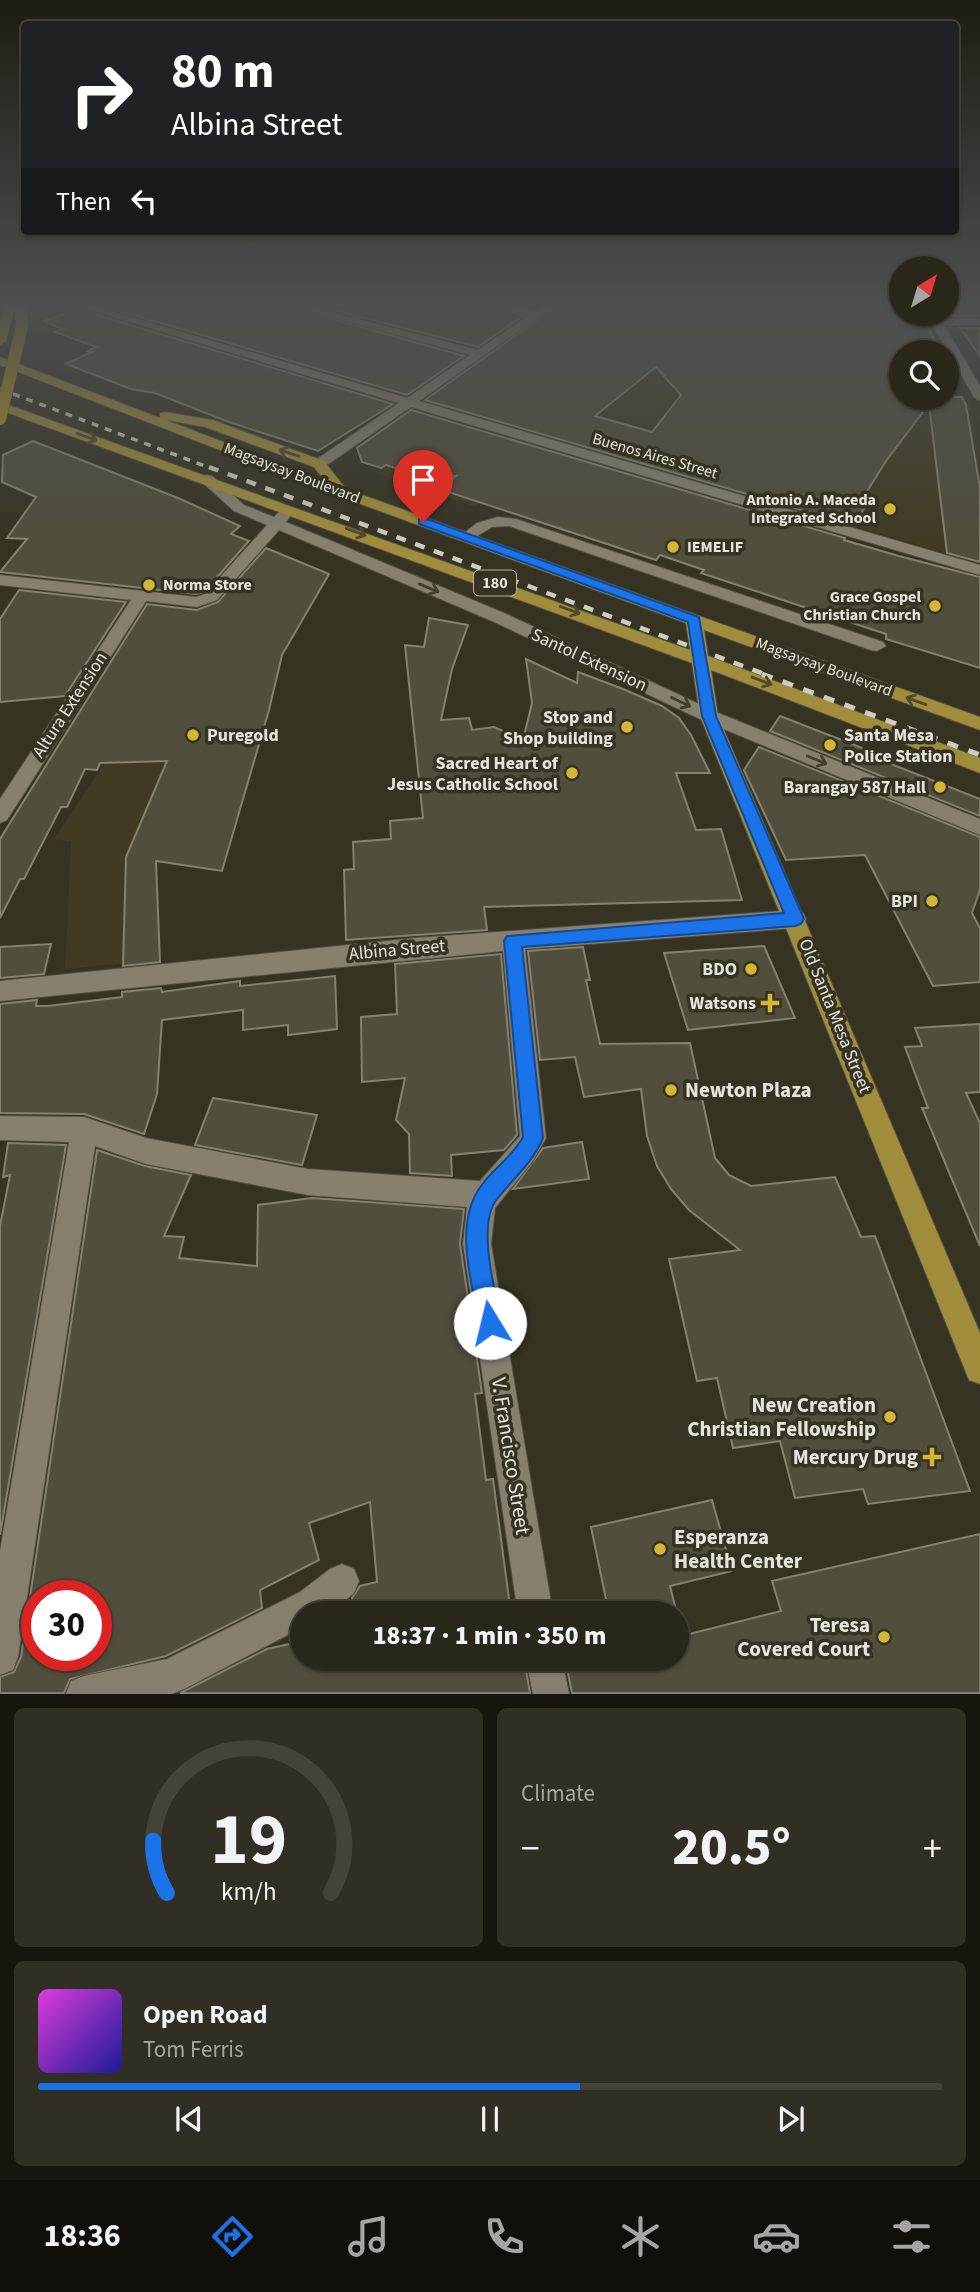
<!DOCTYPE html>
<html lang="en">
<head>
<meta charset="utf-8">
<style>
  :root { --surface:#29261a; --page:#312e23; --text:#f1f3f6; --muted:#a5a5a2; --line:#454339; --accent:#1a73e8 }
  body { margin:0; font-family:"Source Sans 3",sans-serif; background:var(--page); color:var(--text); height:100vh; display:flex; flex-direction:column; font-size:26px; white-space:nowrap }
  * { box-sizing:border-box; margin:0 }
  p { font-size:23px; color:var(--muted) }
  .icon { flex:none; width:38px; height:38px; fill:none; stroke:currentColor; stroke-width:2; stroke-linecap:round; stroke-linejoin:round }
  .map { position:relative; height:1694px; overflow:hidden }
  .panel { display:flex; flex-direction:column; gap:14px; padding:14px; background:#17150e; flex:1 }
  .panel>* { flex:none }
  .guide { position:absolute; left:21px; top:21px; width:938px; height:214px; border-radius:7px; box-shadow:0 2px 5px #0004,0 0 0 2px var(--line); background:#202124; color:#fff; overflow:hidden }
  .needle { width:46px; rotate:38deg }
  .buttons { position:absolute; left:889px; top:256px; display:grid; gap:14px }
  .buttons a { display:grid; place-items:center; width:70px; height:70px; border-radius:50%; background:var(--surface); box-shadow:0 2px 5px #0004,0 0 0 2px var(--line); font-size:35px }
  .speed { position:absolute; left:21px; top:1580px; display:flex; gap:14px; font-size:35px; font-weight:700; text-align:center }
  .speed>* { display:grid; place-content:center; width:91px; height:91px; border-radius:50%; background:var(--surface); box-shadow:0 2px 5px #0004,0 0 0 2px var(--line); line-height:1 }
  .speed .limit { border:10px solid #d22; background:#fff; color:#111 }
  .pin { position:absolute; display:grid; place-items:center; width:60px; height:60px; color:#fff; margin:-72px -30px; border-radius:50% 50% 50% 0; rotate:-45deg; box-shadow:0 0 7px #0007 }
  .pin .icon { rotate:45deg }
  .me { position:absolute; width:77px; margin:-38px; rotate:351deg; stroke-linejoin:round; filter:drop-shadow(0 0 5px #0008) }
  .turn { display:flex; align-items:center; gap:24px; height:147px; padding:0 35px; font-size:32px }
  .turn .icon { width:91px; height:91px; stroke-width:2.5 }
  .turn b { display:block; font-size:49px; line-height:60px }
  .then { display:flex; align-items:center; height:66px; padding:0 35px; background:#0003; gap:14px; font-size:26px }
  .big { font-size:52px; font-weight:800; line-height:1.1 }
  .panel .tile { flex:1; display:flex; flex-direction:column; justify-content:center; gap:10px; min-width:0; padding:0 24px; border-radius:10px; background:var(--page) }
  .panel .dial { align-items:center; gap:0 }
  .dial svg { height:182px; overflow:visible; fill:none; stroke:var(--line); stroke-width:7; stroke-linecap:round; text-anchor:middle }
  .dial text { fill:var(--text); stroke:none }
  .song { display:flex; align-items:center; gap:21px }
  .cover { width:84px; height:84px; border-radius:10px; background:linear-gradient(135deg,hsl(300 70% 55%),hsl(240 70% 35%)) }
  .played { height:7px; border-radius:4px; background:linear-gradient(90deg,var(--accent) 60%,var(--line) 60%) }
  .keys { display:flex; justify-content:space-around; direction:ltr }
  .heat { display:flex; justify-content:space-between; align-items:center; font-size:38px; direction:ltr }
  .panel .tiles { flex:1; display:grid; gap:14px; grid-template-columns:1fr 1fr }
  .tile:last-child { grid-column:span 2 }
  .trip { position:absolute; left:290px; top:1601px; width:399px; height:70px; border-radius:35px; background:var(--surface); box-shadow:0 2px 5px #0004,0 0 0 2px var(--line); font-weight:800; line-height:70px; text-align:center }
  .tabs { display:flex; height:112px; justify-content:space-around; align-items:center; background:#100f0a; color:var(--muted) }
  .tabs .icon { width:49px; height:49px }
  .tabs .active { color:var(--accent) }
  .tabs b { font-size:32px; color:var(--text) }
  .map>svg:first-child { display:block }
  .built { fill:#413b24 }
  .building { fill:#524e3d; stroke:#85816f; stroke-width:2; fill-rule:evenodd }
  .lines { fill:none; stroke-linecap:round; stroke-linejoin:round }
  .minor-casing { stroke:#524f41; stroke-width:2 }
  .major-casing { stroke:#524f41; stroke-width:2 }
  .highway-casing { stroke:#524f41; stroke-width:2 }
  .minor { fill:#86816f; fill-rule:evenodd }
  .major { fill:#9f8d3c; fill-rule:evenodd }
  .highway { fill:#af951a; fill-rule:evenodd }
  .rail-far2 { stroke:#cecbc1; stroke-width:3.5; stroke-dasharray:7 7; stroke-linecap:butt }
  .rail-far1 { stroke:#cecbc1; stroke-width:4.5; stroke-dasharray:10 10; stroke-linecap:butt }
  .rail { stroke:#cecbc1; stroke-width:5; stroke-dasharray:11 11; stroke-linecap:butt }
  .highway-bridge-casing { stroke:#524f41; stroke-width:13; stroke-linecap:butt }
  .highway-bridge { stroke:#af951a; stroke-width:12 }
  .oneway { stroke:#514a29 }
  .oneway2 { stroke:#433f2e }
  .route { fill:#1a73e8; stroke:#114b97; stroke-width:2 }
  .poi-dot { fill:#d3b635; stroke:#373323; stroke-width:2.5 }
  .labels { text-anchor:middle; dominant-baseline:central; stroke-width:7; stroke-linejoin:round; paint-order:stroke }
  .far-street-label { font-size:16px; fill:#e7e5db; stroke:#373323 }
  .far-poi-label { font-size:16px; font-weight:bold; fill:#e7e5db; stroke:#373323; text-anchor:end }
  .shield { fill:#373323; stroke:#b2b0a4; stroke-width:2 }
  .shield-label { font-size:16px; font-weight:bold; fill:#e7e5db }
  .street-label { font-size:18px; fill:#e7e5db; stroke:#373323 }
  .poi-label { font-size:18px; font-weight:bold; fill:#e7e5db; stroke:#373323; text-anchor:end }
  .near-poi-label { font-size:21px; font-weight:bold; fill:#e7e5db; stroke:#373323; text-anchor:end }
  .near-street-label { font-size:21px; fill:#e7e5db; stroke:#373323 }
</style>
</head>
<body>
<div class="map">
<svg width="980" height="1694" viewBox="0 0 980 1694">
  <rect width="100%" height="100%" fill="#373323"/>
  <g class="built">
    <polygon points="572,305 628,305 728,397 786,391 969,404 980,451 980,560 942,552 430,401"/>
    <polygon points="413,448 509,478 475,507 378,474"/>
    <polygon points="329,574 282,655 269,710 222,871 156,862 160,960 65,969 71,842 54,839 105,763"/>
  </g>
  <g class="building">
    <polygon points="99,305 284,305 464,356 407,395"/>
    <polygon points="314,305 494,305 523,316 478,347"/>
    <path d="M558 305H901V313H921L940 351H901V397H962L966 405 980 488V562L947 553 929 404 886 461 861 501 868 503 853 525 425 400ZM656 367 681 395 652 432 595 416Z"/>
    <polygon points="947,305 980,305 980,316 952,316"/>
    <polygon points="77,309 393,404 318,451 229,422 155,393 131,389 66,364 92,352 88,351 96,347 55,332 62,329 44,321"/>
    <polygon points="960,328 980,328 980,356"/>
    <polygon points="411,410 845,538 844,540 899,556 980,577 980,668 886,639 886,634 701,573 704,570 660,555 656,560 439,489 456,476 406,471 386,465 381,468 362,462 357,448"/>
    <polygon points="33,441 178,498 240,526 231,534 249,541 204,592 196,594 0,572 27,539 7,538 36,497 2,482 3,455"/>
    <polygon points="266,548 329,574 282,655 269,710 222,871 156,861 160,962 123,966 126,857 167,761 100,763 97,770 85,769 67,807 61,807 24,879 20,879 0,918 0,839 147,604 197,610 218,602"/>
    <polygon points="19,590 126,602 65,696 0,702 0,619"/>
    <polygon points="429,618 468,625 452,669 441,720 469,718 472,730 494,727 523,740 532,703 526,659 577,683 578,672 623,689 662,706 679,718 691,735 710,773 676,773 696,830 721,829 742,900 484,907 487,930 346,940 344,870 354,869 353,842 391,839 390,821 423,818 405,645 424,647"/>
    <polygon points="780,716 893,760 891,764 980,799 980,816 770,731"/>
    <polygon points="759,747 980,837 980,890 972,913 980,928 980,982 933,986 865,855 786,860 744,770"/>
    <polygon points="51,944 44,974 0,978 0,947"/>
    <polygon points="764,946 795,1018 688,1030 664,953"/>
    <polygon points="583,947 590,980 586,980 600,1044 690,1043 715,1158 729,1175 751,1186 835,1177 861,1237 875,1236 970,1491 868,1504 863,1489 795,1498 780,1441 733,1448 717,1378 697,1381 669,1259 740,1250 689,1210 671,1189 657,1166 647,1136 641,1089 584,1097 575,1057 540,1060 528,951"/>
    <polygon points="501,954 517,1135 504,1150 451,1155 452,1176 410,1173 409,1134 396,1120 405,1078 362,1082 361,1017 397,1014 395,964"/>
    <polygon points="335,976 337,1029 288,1035 288,1025 243,1030 243,1010 162,1020 157,1094 144,1134 84,1114 0,1113 0,1004 37,1000 36,1006 48,1006 122,997 122,992 161,988 162,992 240,981 240,986"/>
    <polygon points="980,1024 980,1092 966,1093 980,1123 980,1246 922,1108 928,1108 905,1047 922,1046 915,1028"/>
    <polygon points="213,1098 317,1115 302,1165 195,1145"/>
    <polygon points="582,1142 589,1179 513,1189 543,1148"/>
    <polygon points="8,1143 66,1145 0,1535 0,1226 10,1175 3,1177"/>
    <path d="M97 1150 145 1166 191 1175 164 1236 184 1237 179 1258 257 1266 258 1205 312 1198 464 1209 460 1244 482 1393 475 1394 486 1480 493 1479 511 1614H353L352 1598 360 1586 377 1582 370 1502 309 1523 319 1560 260 1590 262 1608 166 1656 70 1679 64 1693H0V1677L14 1672 21 1657ZM96 1592V1656H37V1596H78Z"/>
    <polygon points="712,1500 732,1571 670,1586 677,1614 609,1614 591,1527"/>
    <polygon points="980,1534 980,1693 572,1693 565,1659 677,1659 677,1637 781,1611 772,1581"/>
    <polygon points="303,1641 303,1659 354,1659 355,1667 392,1659 524,1659 530,1693 180,1693 267,1649"/>
  </g>
  <g class="lines">
    <g class="minor-casing">
      <g id="minor">
        <polygon points="73,305 90,305 407,398 470,355 287,305 304,305 478,350 529,315 497,305 515,305 536,310 544,305 556,305 419,401 980,565 980,575 411,407 324,467 314,467 314,461 399,403"/>
        <polygon points="926,313 937,313 940,319 980,319 980,325 944,325 980,386 980,401 974,397"/>
        <polygon points="207,475 212,476 244,505 274,517 279,512 289,512 291,515 286,522 504,613 716,712 980,819 980,835 702,720 492,621 279,530 217,600 197,607 146,601 7,820 0,823 0,799 131,600 0,585 0,575 196,597 205,594 267,525 234,511 202,482 202,476"/>
        <polygon points="498,517 516,519 883,642 886,646 877,651 871,650 509,526 492,527 467,542 459,537 477,523"/>
        <polygon points="795,910 803,913 806,919 803,925 795,928 525,949 546,1138 532,1162 495,1208 491,1244 553,1614 518,1614 463,1244 467,1207 308,1195 146,1164 95,1146 18,1657 13,1670 0,1675 0,1551 69,1142 0,1140 0,1116 84,1117 146,1138 308,1169 480,1181 520,1136 503,951 0,1001 0,981 415,938"/>
        <polygon points="342,1564 354,1569 359,1581 354,1593 328,1614 303,1614 303,1627 184,1689 172,1694 66,1694 71,1681 84,1676 167,1659 300,1592 330,1569"/>
        <polygon points="526,1659 562,1659 569,1694 533,1694"/>
      </g>
    </g>
    <g class="major-casing">
      <path id="major" d="M0 357 160 418V413L165 412 213 420 324 461 346 489 980 717V730L704 630 708 656 980 758V773L711 670 718 716 980 1333V1384L969 1380 700 716 692 663 0 410V402L690 650 686 623 336 495 0 365ZM166 420 205 427 314 467 325 481Z"/>
    </g>
    <g class="highway-casing">
      <polygon id="highway" points="3,305 15,305 6,341 0,345 0,318"/>
    </g>
    <use href="#minor" class="minor"/>
    <use href="#major" class="major"/>
    <use href="#highway" class="highway"/>
    <polyline class="rail-far2" points="0,389 213,469"/>
    <polyline class="rail-far1" points="209,467 767,675"/>
    <polyline class="rail" points="762,674 980,755"/>
    <g class="highway-bridge-casing">
      <polyline id="highway-bridge" points="0,419 22,326 21,305"/>
    </g>
    <use href="#highway-bridge" class="highway-bridge"/>
  </g>
  <defs><path id="oneway-shaft" d="M-6 0H5M1.5-3L5.5 0L1.5 3" fill="none" stroke-width="1.6" stroke-linecap="round" stroke-linejoin="round" transform="scale(1.75)"/></defs>
  <g class="oneway">
    <use href="#oneway-shaft" transform="translate(87 437) rotate(20)"/>
    <use href="#oneway-shaft" transform="translate(289 453) rotate(-161)"/>
    <use href="#oneway-shaft" transform="translate(356 532) rotate(20)"/>
    <use href="#oneway-shaft" transform="translate(570 610) rotate(20)"/>
    <use href="#oneway-shaft" transform="translate(762 681) rotate(21)"/>
    <use href="#oneway-shaft" transform="translate(916 701) rotate(-160)"/>
  </g>
  <g class="oneway2">
    <use href="#oneway-shaft" transform="translate(429 588) rotate(23)"/>
    <use href="#oneway-shaft" transform="translate(681 702) rotate(25)"/>
    <use href="#oneway-shaft" transform="translate(817 760) rotate(22)"/>
  </g>
  <linearGradient id="sky" x2="0" y2="1"><stop stop-color="#1e1c13"/><stop offset="0.56" stop-color="#4d5050"/><stop offset="1" stop-color="#4d5050" stop-opacity="0"/></linearGradient>
  <rect width="980" height="542" fill="url(#sky)"/>
  <path class="route" d="M419 519H427L699 617 716 716 804 919 801 924 795 926 522 947 543 1138C533 1162 513 1179 497 1199 476 1225 496 1293 501 1323L498 1331 490 1335 482 1331 479 1323C472 1282 453 1224 481 1186 493 1169 513 1156 523 1137L504 941 507 936 784 913 702 716 688 622 419 524Z"/>
  <g class="poi-dot">
    <circle cx="890" cy="509" r="7"/>
    <circle cx="673" cy="547" r="7"/>
    <circle cx="149" cy="585" r="7"/>
    <circle cx="935" cy="606" r="7"/>
    <circle cx="627" cy="727" r="7"/>
    <circle cx="193" cy="735" r="7"/>
    <circle cx="830" cy="745" r="7"/>
    <circle cx="572" cy="773" r="7"/>
    <circle cx="940" cy="787" r="7"/>
    <circle cx="932" cy="901" r="7"/>
    <circle cx="751" cy="969" r="7"/>
    <path d="M766.5 992.5h7v7h7v7h-7v7h-7v-7h-7v-7h7z"/>
    <circle cx="671" cy="1090" r="7"/>
    <circle cx="890" cy="1417" r="7"/>
    <path d="M928.5 1446.5h7v7h7v7h-7v7h-7v-7h-7v-7h7z"/>
    <circle cx="660" cy="1549" r="7"/>
    <circle cx="884" cy="1637" r="7"/>
  </g>
  <g class="labels">
    <g class="far-street-label">
      <text transform="translate(655 456) rotate(16)">Buenos Aires Street</text>
      <text transform="translate(292 473) rotate(21)">Magsaysay Boulevard</text>
      <text transform="translate(824 667) rotate(20)">Magsaysay Boulevard</text>
    </g>
    <g class="far-poi-label">
      <text x="876" y="500">Antonio A. Maceda<tspan x="876" dy="18">Integrated School</tspan></text>
      <text x="687" y="547" text-anchor="start">IEMELIF</text>
      <text x="163" y="585" text-anchor="start">Norma Store</text>
      <text x="921" y="597">Grace Gospel<tspan x="921" dy="18">Christian Church</tspan></text>
    </g>
    <rect class="shield" x="474" y="570.5" width="42" height="25" rx="5"/>
    <g class="shield-label">
      <text x="495" y="583">180</text>
    </g>
    <g class="street-label">
      <text transform="translate(589 660) rotate(25)">Santol Extension</text>
      <text transform="translate(70 705) rotate(-57)">Altura Extension</text>
      <text transform="translate(397 950) rotate(-5)">Albina Street</text>
      <text transform="translate(835 1016) rotate(68)">Old Santa Mesa Street</text>
    </g>
    <g class="poi-label">
      <text x="613" y="717">Stop and<tspan x="613" dy="21">Shop building</tspan></text>
      <text x="207" y="735" text-anchor="start">Puregold</text>
      <text x="844" y="735" text-anchor="start">Santa Mesa<tspan x="844" dy="21">Police Station</tspan></text>
      <text x="558" y="763">Sacred Heart of<tspan x="558" dy="21">Jesus Catholic School</tspan></text>
      <text x="926" y="787">Barangay 587 Hall</text>
      <text x="918" y="901">BPI</text>
      <text x="737" y="969">BDO</text>
      <text x="756" y="1003">Watsons</text>
    </g>
    <g class="near-poi-label">
      <text x="685" y="1090" text-anchor="start">Newton Plaza</text>
      <text x="876" y="1405">New Creation<tspan x="876" dy="24">Christian Fellowship</tspan></text>
      <text x="918" y="1457">Mercury Drug</text>
      <text x="674" y="1537" text-anchor="start">Esperanza<tspan x="674" dy="24">Health Center</tspan></text>
      <text x="870" y="1625">Teresa<tspan x="870" dy="24">Covered Court</tspan></text>
    </g>
    <g class="near-street-label">
      <text transform="translate(511 1456) rotate(81)">V. Francisco Street</text>
    </g>
  </g>
</svg>
<div class="buttons">
<a><svg class="needle" viewBox="-14 -14 28 28"><path d="M0-13l5 13h-10z" fill="#e53935"/><path d="M0 13l5-13h-10z" fill="#a5a5a2"/></svg></a>
<a><svg class="icon" aria-label="search" viewBox="0 0 24 24"><circle cx="10" cy="10" r="6"/><path d="M15 15l6 6"/></svg></a>
</div>
<div class="speed"><div class="limit">30</div></div>
<div class="pin" style="left:423px;top:522px;background:#d93025"><svg class="icon" aria-label="arrive" viewBox="0 0 24 24"><path d="M6 21V4h12l-3 4 3 4H6"/></svg></div>
<svg class="me" style="left:490px;top:1323px" viewBox="-20 -20 40 40"><circle r="19" fill="#fff"/><path d="M0-13L10 11 0 6-10 11z" fill="#1a73e8"/></svg>
<div class="trip">18:37 · 1 min · 350 m</div>
<div class="guide">
<div class="turn"><svg class="icon" aria-label="right" viewBox="0 0 24 24"><path d="M7 20v-9h11M14 6l5 5-5 5"/></svg><div><b>80 m</b>Albina Street</div></div>
<div class="then">Then<svg class="icon" aria-label="left" viewBox="0 0 24 24"><path d="M17 20v-9H6M10 6l-5 5 5 5"/></svg></div>
</div>
</div>
<section class="panel">
<div class="tiles">
<div class="tile dial"><svg viewBox="0 0 100 80">
<path d="M14 69A42 42 0 1 1 86 69"/>
<path d="M14 69A42 42 0 0 1 8 46" stroke="#1a73e8"/>
<text x="50" y="56" font-size="32" font-weight="700">19</text>
<text x="50" y="72" font-size="11">km/h</text>
</svg></div>
<div class="tile"><p>Climate</p>
<div class="heat"><a>−</a><b class="big">20.5°</b><a>+</a></div>
</div>
<div class="tile">
<div class="song"><i class="cover"></i><div><b>Open Road</b><p>Tom Ferris</p></div></div>
<div class="played"></div>
<div class="keys"><svg class="icon" aria-label="previous" viewBox="0 0 24 24"><path d="M18 5L8 12l10 7zM5 5v14"/></svg><svg class="icon" aria-label="pause" viewBox="0 0 24 24"><path d="M8 5v14M16 5v14"/></svg><svg class="icon" aria-label="next" viewBox="0 0 24 24"><path d="M6 5l10 7-10 7zM19 5v14"/></svg></div>
</div>
</div>
</section>
<nav class="tabs">
<b>18:36</b>
<svg class="icon active" aria-label="directions" viewBox="0 0 24 24"><path d="M12 3l9 9-9 9-9-9zM9 14v-3h6M13 9l2 2-2 2"/></svg>
<svg class="icon" aria-label="music" viewBox="0 0 24 24"><path d="M9 18V5l10-2v13"/><circle cx="6" cy="18" r="3"/><circle cx="16" cy="16" r="3"/></svg>
<svg class="icon" aria-label="phone" viewBox="0 0 24 24"><path d="M5 4h4l2 5-3 2q2 4 5 5l2-3 5 2v4C11 20 4 13 5 4z"/></svg>
<svg class="icon" aria-label="climate" viewBox="0 0 24 24"><path d="M12 3v18M4 7l16 10M4 17L20 7"/></svg>
<svg class="icon" aria-label="car" viewBox="0 0 24 24"><path d="M5 17H2v-5l4-1 3-4h7l3 4 3 1v5h-3M9 17h6M6 11h13"/><circle cx="7" cy="17" r="2"/><circle cx="17" cy="17" r="2"/></svg>
<svg class="icon" aria-label="filters" viewBox="0 0 24 24"><path d="M4 7h16M4 17h16"/><circle cx="9" cy="7" r="2"/><circle cx="15" cy="17" r="2"/></svg>
</nav>
</body>
</html>
